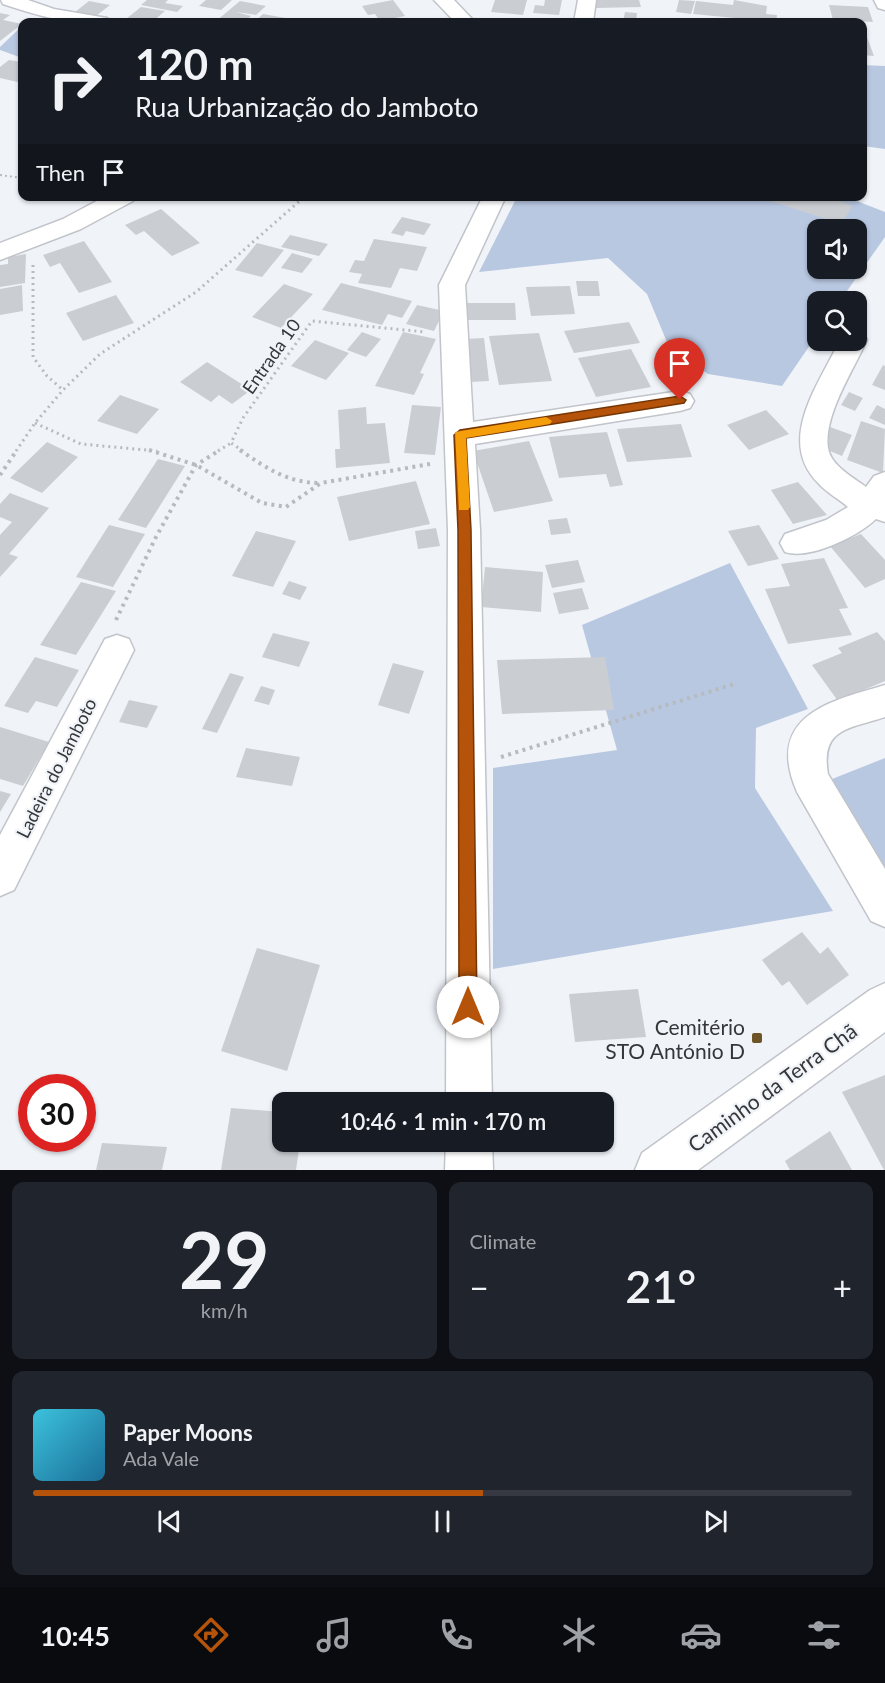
<!DOCTYPE html>
<html lang="en">
<head>
<meta charset="utf-8">
<style>
  :root { --surface:#171b24; --page:#20242c; --text:#f1f3f6; --muted:#9ea1a6; --line:#363941; --accent:#b45309 }
  body { margin:0; font-family:Lato,sans-serif; background:var(--page); color:var(--text); height:100vh; display:flex; flex-direction:column; font-size:22px; white-space:nowrap }
  * { box-sizing:border-box; margin:0 }
  p { font-size:20px; color:var(--muted) }
  .icon { flex:none; width:33px; height:33px; fill:none; stroke:currentColor; stroke-width:2; stroke-linecap:round; stroke-linejoin:round }
  .map { position:relative; height:1170px; overflow:hidden }
  .side { display:flex; flex-direction:column; gap:12px; padding:12px; background:#0d0f14; flex:1 }
  .side>* { flex:none }
  .banner { position:absolute; left:18px; top:18px; width:849px; height:183px; border-radius:12px; box-shadow:0 2px 4px #0004; background:#171b24; color:var(--text); overflow:hidden }
  .buttons { position:absolute; left:807px; top:219px; display:grid; gap:12px }
  .buttons a { display:grid; place-items:center; width:60px; height:60px; border-radius:12px; background:var(--surface); box-shadow:0 2px 4px #0004; font-size:30px }
  .speed { position:absolute; left:18px; top:1074px; display:flex; gap:12px; font-size:30px; font-weight:700; text-align:center }
  .speed>* { display:grid; place-content:center; width:78px; height:78px; border-radius:50%; background:var(--surface); box-shadow:0 2px 4px #0004; line-height:1 }
  .speed .limit { border:9px solid #d22; background:#fff; color:#111 }
  .pin { position:absolute; display:grid; place-items:center; width:51px; height:51px; color:#fff; margin:-62px -26px; border-radius:50% 50% 50% 0; rotate:-45deg; box-shadow:0 0 6px #0007 }
  .pin .icon { rotate:45deg }
  .me { position:absolute; width:66px; margin:-33px; rotate:0deg; stroke-linejoin:round; filter:drop-shadow(0 0 4px #0008) }
  .turn { display:flex; align-items:center; gap:21px; height:126px; padding:0 18px; font-size:27px }
  .turn .icon { width:78px; height:78px; stroke-width:2.5 }
  .turn b { display:block; font-size:42px; line-height:51px }
  .then { display:flex; align-items:center; height:57px; padding:0 18px; background:#0003; gap:12px; font-size:22px }
  .big { font-size:45px; font-weight:600; line-height:1.1 }
  .side .card { flex:1; display:flex; flex-direction:column; justify-content:center; gap:9px; min-width:0; padding:0 21px; border-radius:12px; background:var(--page) }
  .side .dial { align-items:center; gap:0 }
  .dial b { font-size:78px; line-height:1 }
  .song { display:flex; align-items:center; gap:18px }
  .cover { width:72px; height:72px; border-radius:9px; background:linear-gradient(135deg,hsl(190 70% 55%),hsl(200 70% 35%)) }
  .played { height:6px; border-radius:3px; background:linear-gradient(90deg,var(--accent) 55%,var(--line) 55%) }
  .keys { display:flex; justify-content:space-around; direction:ltr }
  .heat { display:flex; justify-content:space-between; align-items:center; font-size:33px; direction:ltr }
  .side .tiles { flex:1; display:grid; gap:12px; grid-template-columns:1fr 1fr }
  .card:last-child { grid-column:span 2 }
  .trip { position:absolute; left:272px; top:1092px; width:342px; height:60px; border-radius:12px; background:var(--surface); box-shadow:0 2px 4px #0004; font-weight:600; line-height:60px; text-align:center }
  .menu { display:flex; height:96px; justify-content:space-around; align-items:center; background:#090b0e; color:var(--muted) }
  .menu .icon { width:42px; height:42px }
  .menu .selected { color:var(--accent) }
  .menu b { font-size:27px; color:var(--text) }
  .map>svg:first-child { display:block }
  .green { fill:#b8c8e1; fill-rule:evenodd }
  .building { fill:#caced3 }
  .lines { fill:none; stroke-linecap:round; stroke-linejoin:round }
  .minor-casing { stroke:#c1c4ca; stroke-width:3 }
  .major-casing { stroke:#c1c4ca; stroke-width:3 }
  .path-far2 { stroke:#b7babe; stroke-width:2; stroke-dasharray:2 3; stroke-linecap:butt }
  .path-far1 { stroke:#b7babe; stroke-width:3; stroke-dasharray:2 4; stroke-linecap:butt }
  .path { stroke:#b7babe; stroke-width:4; stroke-dasharray:3 4.5; stroke-linecap:butt }
  .minor { fill:#fff; fill-rule:evenodd }
  .major { fill:#fff; fill-rule:evenodd }
  .route { fill:#b45309; stroke:#753606; stroke-width:1.5 }
  .slow { fill:#f59e0b }
  .poi-dot { fill:#6e5426; stroke:#f0f4f9; stroke-width:2 }
  .labels { text-anchor:middle; dominant-baseline:central; stroke-width:4.5; stroke-linejoin:round; paint-order:stroke }
  .street-label { font-size:18px; fill:#353638; stroke:#f0f4f9 }
  .near-poi-label { font-size:21px; fill:#353638; stroke:#f0f4f9; text-anchor:end }
  .near-street-label { font-size:21px; fill:#353638; stroke:#f0f4f9 }
</style>
</head>
<body>
<div class="map">
<svg width="885" height="1170" viewBox="0 0 885 1170">
  <rect width="100%" height="100%" fill="#f0f4f9"/>
  <g class="green">
    <polygon points="22,26 22,58 0,50 0,47"/>
    <polygon points="862,65 885,66 885,149 863,146"/>
    <path d="M844 196 885 212V237L840 301 818 302 817 335 782 386 708 374 669 347 647 294 608 258 479 272 517 197ZM818 230H856V268H818Z"/>
    <polygon points="730,563 808,709 756,728 755,788 833,911 493,969 493,768 617,750 582,625"/>
    <polygon points="885,758 885,880 822,783"/>
  </g>
  <g class="building">
    <polygon points="147,0 168,0 165,3 183,6 177,12 141,5"/>
    <polygon points="206,0 232,0 221,10 199,6"/>
    <polygon points="393,0 405,16 380,21 375,14 368,15 362,6"/>
    <polygon points="495,0 527,0 523,15 491,12"/>
    <polygon points="545,0 562,0 559,15 533,13 535,5 544,6"/>
    <polygon points="595,0 639,0 641,7 596,8"/>
    <polygon points="679,0 695,1 691,14 676,12"/>
    <polygon points="734,0 767,6 766,14 777,15 776,22 693,14 696,1 733,5"/>
    <polygon points="89,1 110,5 96,16 75,12"/>
    <polygon points="240,1 266,6 256,15 236,12 251,16 244,22 215,22"/>
    <polygon points="829,5 868,7 873,22 833,20"/>
    <polygon points="141,7 165,11 152,22 126,19"/>
    <polygon points="625,12 637,13 636,22 623,22"/>
    <polygon points="0,13 10,15 3,20 22,24 0,41"/>
    <polygon points="263,14 302,21 254,22"/>
    <polygon points="863,26 874,56 862,55"/>
    <polygon points="9,60 22,62 22,83 0,78 0,67"/>
    <polygon points="769,196 827,196 852,206 842,224 767,200"/>
    <polygon points="161,209 200,243 172,256 144,231 136,235 125,225"/>
    <polygon points="402,217 431,224 424,235 406,231 403,236 391,233"/>
    <polygon points="290,235 328,244 319,256 281,247"/>
    <polygon points="374,239 427,247 417,271 400,268 391,288 358,283 362,274 349,272 355,260 364,261"/>
    <polygon points="84,241 112,282 79,293 60,263 50,267 43,255"/>
    <polygon points="257,243 284,250 262,277 235,270"/>
    <polygon points="292,253 313,259 302,273 281,268"/>
    <polygon points="26,254 25,283 0,287 0,265 8,264 8,257"/>
    <polygon points="576,281 598,281 600,296 578,296"/>
    <polygon points="341,283 412,301 402,318 388,314 382,325 322,310"/>
    <polygon points="284,284 313,294 281,328 252,317"/>
    <polygon points="22,285 23,311 0,315 0,289"/>
    <polygon points="570,286 575,314 531,316 526,287"/>
    <polygon points="116,295 134,323 83,341 66,313"/>
    <polygon points="458,303 515,303 516,320 459,320"/>
    <polygon points="417,305 444,311 434,331 406,324"/>
    <polygon points="629,322 640,343 574,353 564,331"/>
    <polygon points="362,332 381,339 366,357 347,350"/>
    <polygon points="403,332 436,339 420,373 424,374 414,395 375,386"/>
    <polygon points="539,333 552,381 499,385 489,336"/>
    <polygon points="484,338 489,381 470,382 464,339"/>
    <polygon points="315,340 349,353 326,380 291,366"/>
    <polygon points="631,349 651,387 596,397 578,358"/>
    <polygon points="207,362 251,390 232,404 219,395 211,402 180,382"/>
    <polygon points="883,365 885,366 885,390 872,385"/>
    <polygon points="849,392 863,398 855,411 841,405"/>
    <polygon points="120,395 159,409 137,434 97,421"/>
    <polygon points="412,405 441,407 435,455 404,453"/>
    <polygon points="877,405 885,409 885,425 869,418"/>
    <polygon points="366,407 367,424 385,423 390,463 336,468 335,449 340,449 338,410"/>
    <polygon points="766,410 789,434 749,450 727,425"/>
    <polygon points="861,421 885,429 883,473 847,460"/>
    <polygon points="681,424 692,457 627,462 617,429"/>
    <polygon points="830,427 852,435 842,456 820,447"/>
    <polygon points="607,432 623,485 610,487 606,474 559,478 549,437"/>
    <polygon points="529,441 553,501 494,512 473,451"/>
    <polygon points="47,442 78,457 42,493 10,478"/>
    <polygon points="158,459 185,466 146,528 118,520"/>
    <polygon points="416,481 430,524 349,541 337,497"/>
    <polygon points="798,482 827,515 793,524 771,490"/>
    <polygon points="10,493 49,508 9,554 18,557 0,577 0,535 12,522 0,517 0,504"/>
    <polygon points="567,518 571,533 551,535 548,520"/>
    <polygon points="109,525 145,534 113,587 76,577"/>
    <polygon points="759,525 779,559 748,566 728,531"/>
    <polygon points="436,528 440,546 418,549 415,531"/>
    <polygon points="256,531 296,541 273,587 232,576"/>
    <polygon points="861,534 885,560 885,579 865,588 830,546"/>
    <polygon points="824,558 848,608 839,609 852,635 788,644 765,589 790,586 781,564"/>
    <polygon points="578,560 585,582 552,588 545,565"/>
    <polygon points="485,567 543,572 541,612 481,607"/>
    <polygon points="289,581 307,587 300,600 282,594"/>
    <polygon points="81,582 116,591 76,655 40,645"/>
    <polygon points="582,588 589,609 559,614 553,593"/>
    <polygon points="877,632 885,641 885,681 838,701 812,665 842,653 838,648"/>
    <polygon points="273,633 310,642 299,667 262,657"/>
    <polygon points="35,657 79,670 57,707 36,701 28,713 4,706"/>
    <polygon points="605,657 614,710 502,714 497,660"/>
    <polygon points="393,663 424,671 409,714 378,705"/>
    <polygon points="230,673 244,677 217,733 202,729"/>
    <polygon points="261,686 275,690 269,705 254,701"/>
    <polygon points="129,700 158,706 147,728 119,722"/>
    <polygon points="0,727 49,742 23,786 0,779"/>
    <polygon points="246,748 300,757 292,786 236,777"/>
    <polygon points="0,791 11,794 0,812"/>
    <polygon points="802,932 820,954 828,947 849,975 807,1005 789,981 782,986 762,960"/>
    <polygon points="257,948 320,965 287,1071 221,1051"/>
    <polygon points="638,989 646,1037 575,1042 569,994"/>
    <polygon points="885,1075 885,1170 884,1170 842,1092"/>
    <polygon points="231,1108 282,1112 282,1142 300,1142 296,1170 221,1170"/>
    <polygon points="830,1131 852,1170 790,1170 785,1161"/>
    <polygon points="102,1143 167,1147 162,1170 96,1170"/>
  </g>
  <g class="lines">
    <g class="minor-casing">
      <g id="minor">
        <polygon points="434,0 454,0 475,22 455,22"/>
        <polygon points="874,0 885,0 885,10 878,8"/>
        <polygon points="106,196 136,196 133,201 81,229 0,260 0,243 63,219"/>
        <polygon points="483,196 506,196 465,285 473,422 680,391 690,394 694,401 690,408 680,411 475,444 480,530 492,1102 446,1102 448,530 439,285"/>
        <path d="M856 332 864 334 867 340C854 369 823 416 828 448 831 466 853 477 866 487L874 476 885 472V522L876 519C857 537 809 560 785 552L780 543 785 534 826 520 848 507C839 499 827 493 819 484 775 441 819 384 840 340H856Z"/>
        <polygon points="117,635 129,639 134,650 14,890 0,896 0,835 105,639"/>
        <path d="M885 685V717C849 729 820 728 828 774L885 869V927L871 921 797 792C764 716 830 701 885 685Z"/>
        <polygon points="885,983 885,1032 698,1170 635,1170 642,1153 870,990"/>
        <polygon points="446,1142 492,1142 493,1170 445,1170"/>
      </g>
    </g>
    <g class="major-casing">
      <g id="major">
        <path d="M1 0H28L54 9 107 18 110 22C72 26 39 16 3 4Z"/>
        <polygon points="578,0 596,0 593,22 574,22"/>
      </g>
    </g>
    <g class="path-far2">
      <polyline points="0,175 22,178"/>
      <polyline points="302,200 306,196"/>
    </g>
    <g class="path-far1">
      <polyline points="33,265 33,357 47,376 63,390"/>
      <polyline points="35,423 81,444 157,451"/>
      <polyline points="16,451 35,423 63,390 100,354 196,292 303,198"/>
      <polyline points="218,451 231,443"/>
      <polyline points="243,451 231,443 243,418 312,321 426,332"/>
    </g>
    <g class="path">
      <polyline points="149,450 196,465 262,503 286,507 321,483 430,464"/>
      <path d="M240 450C266 468 288 483 320 483"/>
      <polyline points="0,475 17,450"/>
      <polyline points="116,620 156,537 196,465 220,450"/>
      <polyline points="501,757 734,684"/>
    </g>
    <use href="#minor" class="minor"/>
    <use href="#major" class="major"/>
  </g>
  <polygon class="route" points="680,396 686,400 684,403 466,438 471,530 477,1007 474,1013 468,1016 462,1013 459,1007 458,530 454,435 460,430"/>
  <polygon class="slow" points="546,417 552,421 550,424 466,438 470,507 468,510 459,510 455,432"/>
  <rect class="poi-dot" x="751" y="1032" width="12" height="12" rx="3"/>
  <g class="labels">
    <g class="street-label">
      <text transform="translate(271 356) rotate(-55)">Entrada 10</text>
      <text transform="translate(56 768) rotate(-63)">Ladeira do Jamboto</text>
    </g>
    <g class="near-poi-label">
      <text x="745" y="1026">Cemitério<tspan x="745" dy="24">STO António D</tspan></text>
    </g>
    <g class="near-street-label">
      <text transform="translate(772 1087) rotate(-36)">Caminho da Terra Chã</text>
    </g>
  </g>
</svg>
<div class="buttons">
<a><svg class="icon" aria-label="sound" viewBox="0 0 24 24"><path d="M4 9h4l5-4v14l-5-4H4zM17 9q2 3 0 6"/></svg></a>
<a><svg class="icon" aria-label="search" viewBox="0 0 24 24"><circle cx="10" cy="10" r="6"/><path d="M15 15l6 6"/></svg></a>
</div>
<div class="speed"><div class="limit">30</div></div>
<div class="pin" style="left:680px;top:400px;background:#d93025"><svg class="icon" aria-label="arrive" viewBox="0 0 24 24"><path d="M6 21V4h12l-3 4 3 4H6"/></svg></div>
<svg class="me" style="left:468px;top:1007px" viewBox="-20 -20 40 40"><circle r="19" fill="#fff"/><path d="M0-13L10 11 0 6-10 11z" fill="#b45309"/></svg>
<div class="trip">10:46 · 1 min · 170 m</div>
<div class="banner">
<div class="turn"><svg class="icon" aria-label="right" viewBox="0 0 24 24"><path d="M7 20v-9h11M14 6l5 5-5 5"/></svg><div><b>120 m</b>Rua Urbanização do Jamboto</div></div>
<div class="then">Then<svg class="icon" aria-label="arrive" viewBox="0 0 24 24"><path d="M6 21V4h12l-3 4 3 4H6"/></svg></div>
</div>
</div>
<section class="side">
<div class="tiles">
<div class="card dial"><b>29</b><p>km/h</p></div>
<div class="card"><p>Climate</p>
<div class="heat"><a>−</a><b class="big">21°</b><a>+</a></div>
</div>
<div class="card">
<div class="song"><i class="cover"></i><div><b>Paper Moons</b><p>Ada Vale</p></div></div>
<div class="played"></div>
<div class="keys"><svg class="icon" aria-label="previous" viewBox="0 0 24 24"><path d="M18 5L8 12l10 7zM5 5v14"/></svg><svg class="icon" aria-label="pause" viewBox="0 0 24 24"><path d="M8 5v14M16 5v14"/></svg><svg class="icon" aria-label="next" viewBox="0 0 24 24"><path d="M6 5l10 7-10 7zM19 5v14"/></svg></div>
</div>
</div>
</section>
<nav class="menu">
<b>10:45</b>
<svg class="icon selected" aria-label="directions" viewBox="0 0 24 24"><path d="M12 3l9 9-9 9-9-9zM9 14v-3h6M13 9l2 2-2 2"/></svg>
<svg class="icon" aria-label="music" viewBox="0 0 24 24"><path d="M9 18V5l10-2v13"/><circle cx="6" cy="18" r="3"/><circle cx="16" cy="16" r="3"/></svg>
<svg class="icon" aria-label="phone" viewBox="0 0 24 24"><path d="M5 4h4l2 5-3 2q2 4 5 5l2-3 5 2v4C11 20 4 13 5 4z"/></svg>
<svg class="icon" aria-label="climate" viewBox="0 0 24 24"><path d="M12 3v18M4 7l16 10M4 17L20 7"/></svg>
<svg class="icon" aria-label="car" viewBox="0 0 24 24"><path d="M5 17H2v-5l4-1 3-4h7l3 4 3 1v5h-3M9 17h6M6 11h13"/><circle cx="7" cy="17" r="2"/><circle cx="17" cy="17" r="2"/></svg>
<svg class="icon" aria-label="filters" viewBox="0 0 24 24"><path d="M4 7h16M4 17h16"/><circle cx="9" cy="7" r="2"/><circle cx="15" cy="17" r="2"/></svg>
</nav>
</body>
</html>
